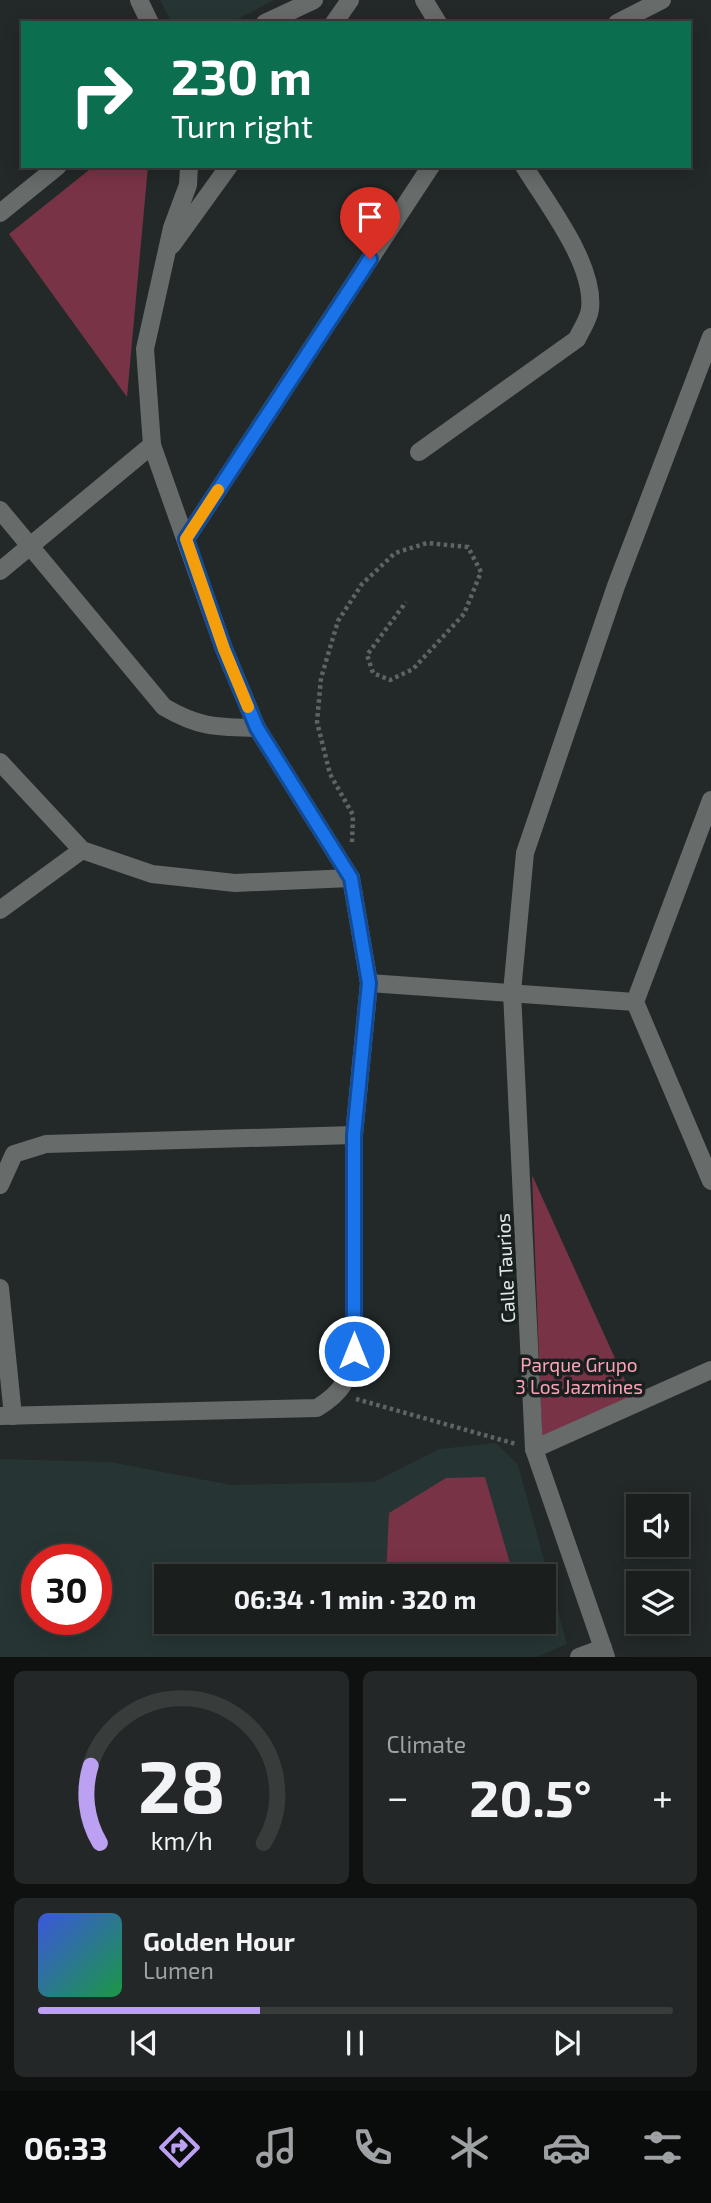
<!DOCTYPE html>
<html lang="en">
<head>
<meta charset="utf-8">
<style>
  :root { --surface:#1a1f1e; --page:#232727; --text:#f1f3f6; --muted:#9fa2a4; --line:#383d3c; --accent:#bca0f2 }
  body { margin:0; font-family:"Exo 2",sans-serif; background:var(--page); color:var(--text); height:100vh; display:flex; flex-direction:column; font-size:26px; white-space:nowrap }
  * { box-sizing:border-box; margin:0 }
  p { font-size:23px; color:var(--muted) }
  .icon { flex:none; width:38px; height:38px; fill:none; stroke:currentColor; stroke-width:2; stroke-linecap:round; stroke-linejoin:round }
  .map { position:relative; height:1657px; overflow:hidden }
  .panel { display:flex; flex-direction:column; gap:14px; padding:14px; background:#0e1110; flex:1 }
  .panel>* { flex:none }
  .top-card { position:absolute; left:21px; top:21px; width:670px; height:147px; border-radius:0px; box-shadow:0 4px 18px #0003,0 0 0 2px var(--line); background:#0b6e4f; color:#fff; overflow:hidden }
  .fabs { position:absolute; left:626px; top:1494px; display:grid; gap:14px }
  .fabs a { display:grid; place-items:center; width:63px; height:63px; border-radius:0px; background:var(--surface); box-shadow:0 4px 18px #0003,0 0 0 2px var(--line); font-size:35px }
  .speed { position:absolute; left:21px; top:1544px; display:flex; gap:14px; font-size:35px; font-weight:700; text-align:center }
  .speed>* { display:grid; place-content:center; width:91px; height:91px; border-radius:50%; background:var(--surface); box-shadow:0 4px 18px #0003,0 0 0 2px var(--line); line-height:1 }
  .speed .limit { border:10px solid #d22; background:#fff; color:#111 }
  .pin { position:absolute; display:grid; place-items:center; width:60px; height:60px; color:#fff; margin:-72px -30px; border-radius:50% 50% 50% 0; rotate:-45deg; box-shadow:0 0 7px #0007 }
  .pin .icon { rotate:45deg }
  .me { position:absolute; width:77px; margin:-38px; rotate:0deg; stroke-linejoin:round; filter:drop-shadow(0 0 5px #0008) }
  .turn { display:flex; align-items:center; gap:24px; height:147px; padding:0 35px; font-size:32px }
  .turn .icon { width:91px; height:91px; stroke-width:2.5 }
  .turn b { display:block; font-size:49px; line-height:60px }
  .big { font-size:52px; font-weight:700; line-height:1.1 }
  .panel .card { flex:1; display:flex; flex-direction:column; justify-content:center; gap:10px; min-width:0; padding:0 24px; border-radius:10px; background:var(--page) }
  .panel .dial { align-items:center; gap:0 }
  .dial svg { height:182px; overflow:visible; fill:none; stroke:var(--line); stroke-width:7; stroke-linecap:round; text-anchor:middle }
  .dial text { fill:var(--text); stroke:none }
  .song { display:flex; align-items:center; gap:21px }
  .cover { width:84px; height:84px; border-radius:10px; background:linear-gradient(135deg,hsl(230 70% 55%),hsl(140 70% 35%)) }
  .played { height:7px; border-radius:4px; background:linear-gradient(90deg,var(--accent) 35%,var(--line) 35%) }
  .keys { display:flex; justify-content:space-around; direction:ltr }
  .heat { display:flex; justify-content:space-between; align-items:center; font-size:38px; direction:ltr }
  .panel .tiles { flex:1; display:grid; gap:14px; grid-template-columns:1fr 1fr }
  .card:last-child { grid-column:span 2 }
  .trip { position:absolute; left:154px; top:1564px; width:402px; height:70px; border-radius:0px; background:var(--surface); box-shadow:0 4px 18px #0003,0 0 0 2px var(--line); font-weight:700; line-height:70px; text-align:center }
  .tabs { display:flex; height:112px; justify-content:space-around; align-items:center; background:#0a0c0c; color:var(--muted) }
  .tabs .icon { width:49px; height:49px }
  .tabs .selected { color:var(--accent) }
  .tabs b { font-size:32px; color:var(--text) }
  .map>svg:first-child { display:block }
  .built { fill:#263534; fill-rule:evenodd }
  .green { fill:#793346 }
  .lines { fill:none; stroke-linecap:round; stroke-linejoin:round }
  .path { stroke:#5e6464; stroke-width:4.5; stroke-dasharray:3.5 3.5; stroke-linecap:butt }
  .minor { stroke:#676b6a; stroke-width:18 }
  .route-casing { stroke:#114b97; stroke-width:18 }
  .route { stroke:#1a73e8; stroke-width:12 }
  .slow { stroke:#f59e0b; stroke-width:12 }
  .labels { text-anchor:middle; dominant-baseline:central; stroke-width:7; stroke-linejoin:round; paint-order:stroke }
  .street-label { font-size:19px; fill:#e2e6e6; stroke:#181f1f }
  .park-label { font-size:19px; fill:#fea1b6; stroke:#181f1f }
</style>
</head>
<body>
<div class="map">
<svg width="711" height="1657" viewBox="0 0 711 1657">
  <rect width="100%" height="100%" fill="#222928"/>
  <g class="built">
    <polygon points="160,0 274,0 230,23 172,23"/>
    <path d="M496 1443 518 1465 567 1644 537 1657H0V1459L110 1462 231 1485 374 1482 439 1449ZM37 1559H96V1619H37ZM166 1577H544V1622H166Z"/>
  </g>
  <g class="green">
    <polygon points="94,166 148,166 127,397 9,234"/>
    <polygon points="532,1175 632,1396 542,1437"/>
    <polygon points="485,1477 514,1577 386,1577 389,1513 446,1478"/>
  </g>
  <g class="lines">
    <g class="path">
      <polyline points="352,842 353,815 330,774 317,722 321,678 338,621 362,584 395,553 427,543 468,547 481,572 464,614 413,669 390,680 373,673 367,655 406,602"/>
      <polyline points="356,1399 516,1444"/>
    </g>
    <g class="minor">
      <polyline points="139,0 150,23"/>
      <polyline points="424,0 438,23"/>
      <polyline points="265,23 314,0"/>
      <polyline points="334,23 350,0"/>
      <polyline points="617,23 662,0"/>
      <polyline points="0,213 58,166"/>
      <polyline points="172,245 229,166"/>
      <path d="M419 452 577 339C581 330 589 319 590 309 595 264 547 204 524 166"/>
      <path d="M0 510 164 707C200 728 217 727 257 728"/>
      <polyline points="186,539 431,166"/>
      <polyline points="0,571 152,445"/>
      <polyline points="0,762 82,850 152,874 235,883 351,878"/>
      <polyline points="711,800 635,1002 711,1181"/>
      <polyline points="0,910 82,850"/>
      <polyline points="369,983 635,1002"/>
      <polyline points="0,1185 14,1154 46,1144 354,1135"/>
      <polyline points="0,1288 13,1416"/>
      <path d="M0 1416 317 1408C345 1390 346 1382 354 1351V1135L369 983 351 878 257 728 224 649 152 445 145 349 172 228 188 185 189 166"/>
      <polyline points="534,1449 711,1370"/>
      <polyline points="579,1657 603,1648"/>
      <polyline points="606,1657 534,1449 512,992 525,853 616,586 711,337"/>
    </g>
  </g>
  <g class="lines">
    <g class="route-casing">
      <polyline id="route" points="354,1351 354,1135 369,983 351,878 257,728 224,649 186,539 370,259"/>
    </g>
    <use href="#route" class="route"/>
    <polyline class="slow" points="218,490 186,539 224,649 248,707"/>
  </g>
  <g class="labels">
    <g class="street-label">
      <text transform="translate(505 1268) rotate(-93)">Calle Taurios</text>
    </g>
    <g class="park-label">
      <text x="579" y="1364">Parque Grupo<tspan x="579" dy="22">3 Los Jazmines</tspan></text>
    </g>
  </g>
</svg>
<div class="fabs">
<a><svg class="icon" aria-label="sound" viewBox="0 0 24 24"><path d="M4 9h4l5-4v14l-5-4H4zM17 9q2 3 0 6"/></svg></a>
<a><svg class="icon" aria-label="layers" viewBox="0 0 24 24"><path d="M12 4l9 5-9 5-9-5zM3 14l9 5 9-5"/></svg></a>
</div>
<div class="speed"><div class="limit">30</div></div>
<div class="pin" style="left:370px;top:259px;background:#d93025"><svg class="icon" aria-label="arrive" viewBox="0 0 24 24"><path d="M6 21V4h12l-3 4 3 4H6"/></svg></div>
<svg class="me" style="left:354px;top:1351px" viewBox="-20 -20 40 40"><circle r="17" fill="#1a73e8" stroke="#fff" stroke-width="3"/><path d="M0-11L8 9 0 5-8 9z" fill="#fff"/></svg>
<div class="trip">06:34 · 1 min · 320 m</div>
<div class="top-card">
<div class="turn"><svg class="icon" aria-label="right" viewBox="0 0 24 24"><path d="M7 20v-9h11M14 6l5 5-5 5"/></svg><div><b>230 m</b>Turn right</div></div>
</div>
</div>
<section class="panel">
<div class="tiles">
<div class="card dial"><svg viewBox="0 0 100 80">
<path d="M14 69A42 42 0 1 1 86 69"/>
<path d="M14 69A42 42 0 0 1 10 35" stroke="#bca0f2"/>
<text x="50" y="56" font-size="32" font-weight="700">28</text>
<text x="50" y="72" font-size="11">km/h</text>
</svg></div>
<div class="card"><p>Climate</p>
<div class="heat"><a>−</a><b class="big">20.5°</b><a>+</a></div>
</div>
<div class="card">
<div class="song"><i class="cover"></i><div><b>Golden Hour</b><p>Lumen</p></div></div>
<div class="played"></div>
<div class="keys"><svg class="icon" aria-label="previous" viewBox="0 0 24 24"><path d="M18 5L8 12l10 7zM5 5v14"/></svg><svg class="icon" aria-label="pause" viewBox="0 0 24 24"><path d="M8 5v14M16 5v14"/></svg><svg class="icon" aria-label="next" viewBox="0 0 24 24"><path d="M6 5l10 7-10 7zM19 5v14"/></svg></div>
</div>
</div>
</section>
<nav class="tabs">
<b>06:33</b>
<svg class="icon selected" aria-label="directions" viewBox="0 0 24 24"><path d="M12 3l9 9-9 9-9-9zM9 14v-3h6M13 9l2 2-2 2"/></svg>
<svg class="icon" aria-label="music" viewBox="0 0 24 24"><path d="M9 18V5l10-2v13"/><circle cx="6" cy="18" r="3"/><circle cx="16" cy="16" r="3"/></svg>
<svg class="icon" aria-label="phone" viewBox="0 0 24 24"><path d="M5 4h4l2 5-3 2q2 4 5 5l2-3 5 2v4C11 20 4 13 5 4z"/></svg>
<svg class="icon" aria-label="climate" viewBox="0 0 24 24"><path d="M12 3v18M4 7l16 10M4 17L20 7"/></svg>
<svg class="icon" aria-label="car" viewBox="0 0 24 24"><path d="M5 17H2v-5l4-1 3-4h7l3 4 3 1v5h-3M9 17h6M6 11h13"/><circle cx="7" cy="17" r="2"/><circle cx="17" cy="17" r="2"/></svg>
<svg class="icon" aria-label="filters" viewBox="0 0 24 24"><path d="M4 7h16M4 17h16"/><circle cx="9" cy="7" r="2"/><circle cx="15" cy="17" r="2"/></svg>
</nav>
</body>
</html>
